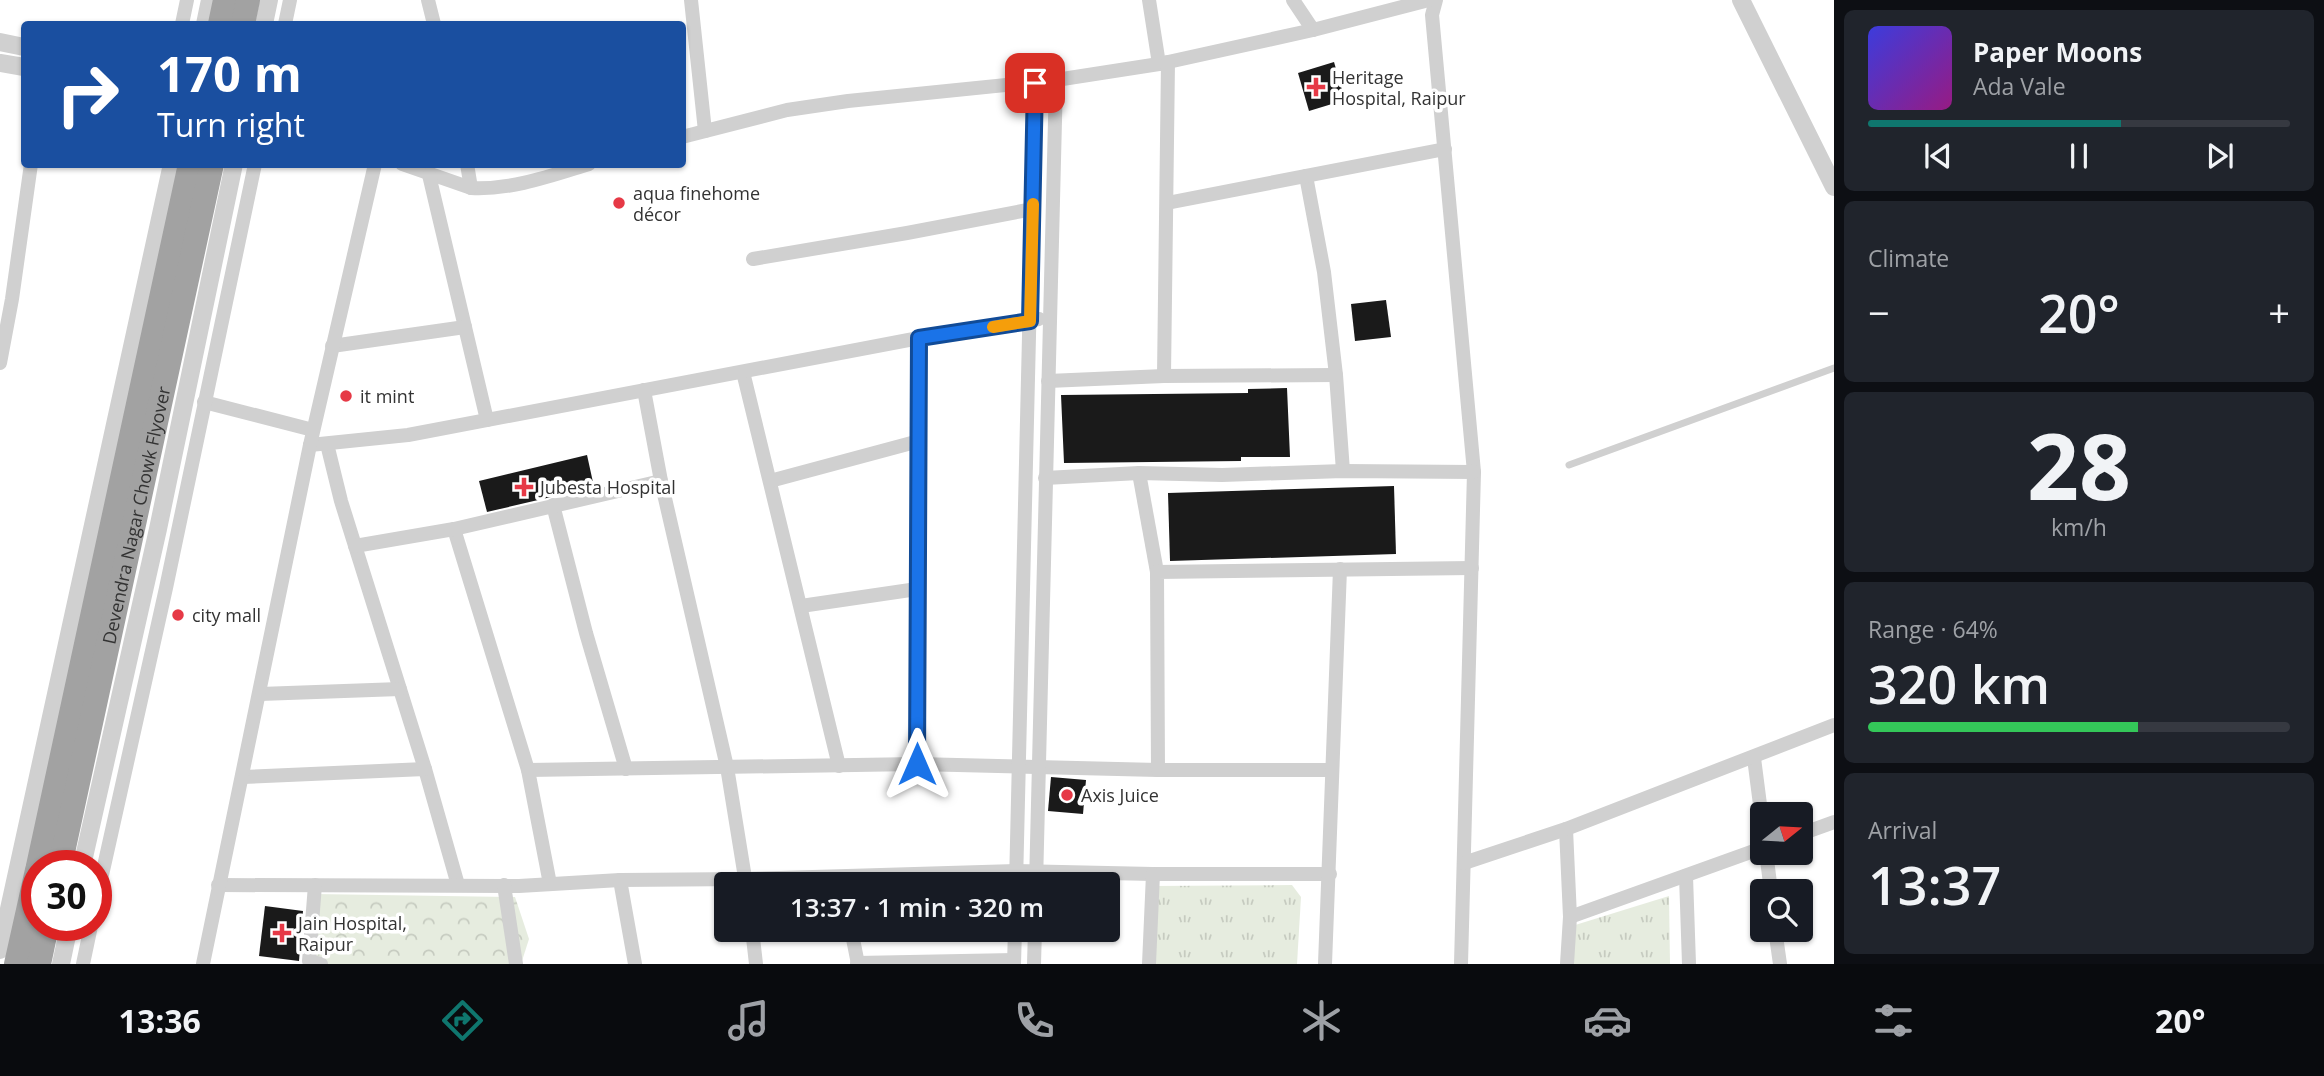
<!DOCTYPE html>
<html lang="en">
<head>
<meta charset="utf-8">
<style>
  :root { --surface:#171b24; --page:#20242c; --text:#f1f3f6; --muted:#9ea1a6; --line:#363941; --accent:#0f766e }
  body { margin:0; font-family:"Open Sans",sans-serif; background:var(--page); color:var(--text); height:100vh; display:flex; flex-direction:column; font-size:26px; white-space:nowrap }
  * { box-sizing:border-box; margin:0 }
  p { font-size:23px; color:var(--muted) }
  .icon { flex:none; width:38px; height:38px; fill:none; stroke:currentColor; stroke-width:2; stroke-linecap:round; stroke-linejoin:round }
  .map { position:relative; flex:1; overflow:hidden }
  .panel { display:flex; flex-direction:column; gap:10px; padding:10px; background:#0d0f14; width:490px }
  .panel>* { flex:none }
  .top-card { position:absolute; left:21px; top:21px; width:665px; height:147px; border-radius:7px; box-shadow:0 2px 5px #0004; background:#1a4fa0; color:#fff; overflow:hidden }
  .needle { width:46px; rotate:72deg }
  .fabs { position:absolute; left:1750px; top:802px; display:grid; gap:14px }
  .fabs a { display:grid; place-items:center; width:63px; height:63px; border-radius:7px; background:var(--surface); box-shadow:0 2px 5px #0004; font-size:35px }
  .speed { position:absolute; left:21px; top:850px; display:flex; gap:14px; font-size:35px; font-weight:700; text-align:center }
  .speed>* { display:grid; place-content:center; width:91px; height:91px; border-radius:50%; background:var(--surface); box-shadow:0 2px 5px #0004; line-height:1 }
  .speed .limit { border:10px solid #d22; background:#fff; color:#111 }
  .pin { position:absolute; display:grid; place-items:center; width:60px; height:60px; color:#fff; margin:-30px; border-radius:14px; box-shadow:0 4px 10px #0006 }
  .me { position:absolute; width:77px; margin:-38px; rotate:0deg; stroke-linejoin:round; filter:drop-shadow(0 0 5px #0008) }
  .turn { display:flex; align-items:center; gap:24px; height:147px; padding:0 21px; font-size:32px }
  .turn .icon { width:91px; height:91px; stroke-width:2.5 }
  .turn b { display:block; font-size:49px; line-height:60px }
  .big { font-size:52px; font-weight:600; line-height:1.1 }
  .panel .widget { flex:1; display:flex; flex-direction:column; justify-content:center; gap:10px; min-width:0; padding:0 24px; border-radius:10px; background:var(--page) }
  .panel .dial { align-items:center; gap:0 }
  .dial b { font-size:91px; line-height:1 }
  .song { display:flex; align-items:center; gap:21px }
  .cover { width:84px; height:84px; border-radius:10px; background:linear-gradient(135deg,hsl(240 70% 55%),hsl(310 70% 35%)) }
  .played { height:7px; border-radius:4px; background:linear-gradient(90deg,var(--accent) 60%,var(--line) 60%) }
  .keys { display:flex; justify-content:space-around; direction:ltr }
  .heat { display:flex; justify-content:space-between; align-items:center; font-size:38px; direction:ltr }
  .charge { height:10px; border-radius:5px; background:linear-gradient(90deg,#34c759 64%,var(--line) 0) }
  .trip { position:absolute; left:714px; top:872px; width:406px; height:70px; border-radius:7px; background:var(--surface); box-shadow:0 2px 5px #0004; font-weight:600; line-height:70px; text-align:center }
  .tab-bar { display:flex; height:112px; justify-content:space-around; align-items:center; background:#090b0e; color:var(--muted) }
  .tab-bar .icon { width:49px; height:49px }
  .tab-bar .selected { color:var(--accent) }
  .tab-bar b { font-size:32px; color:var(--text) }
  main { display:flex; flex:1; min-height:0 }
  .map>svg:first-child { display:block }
  .grass { fill:url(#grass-tufts) }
  .forest { fill:url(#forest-crowns) }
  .building { fill:#1a1a1a }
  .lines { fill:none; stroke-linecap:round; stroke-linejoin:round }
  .service { stroke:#d0d0d0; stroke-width:7 }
  .minor { stroke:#d0d0d0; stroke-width:14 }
  .tertiary { stroke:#d0d0d0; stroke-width:18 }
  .trunk { stroke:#a2a2a2; stroke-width:24 }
  .route-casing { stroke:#114b97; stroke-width:18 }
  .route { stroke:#1a73e8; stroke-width:12 }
  .slow { stroke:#f59e0b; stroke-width:12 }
  .poi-dot { fill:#e63946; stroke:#fff; stroke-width:2.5 }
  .labels { text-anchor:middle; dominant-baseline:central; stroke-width:7; stroke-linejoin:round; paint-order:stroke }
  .poi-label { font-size:18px; fill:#333; stroke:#fff; text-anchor:start }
  .street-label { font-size:18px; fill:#333; stroke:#fff }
</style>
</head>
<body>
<main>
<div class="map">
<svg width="1834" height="964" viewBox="0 0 1834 964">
  <defs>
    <pattern id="grass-tufts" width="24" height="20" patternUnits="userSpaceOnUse" patternTransform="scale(1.75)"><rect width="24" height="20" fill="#e6ecdf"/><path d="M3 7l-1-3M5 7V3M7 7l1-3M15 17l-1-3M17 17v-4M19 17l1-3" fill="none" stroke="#c6cbc0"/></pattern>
    <pattern id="forest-crowns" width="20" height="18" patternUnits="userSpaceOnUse" patternTransform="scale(1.75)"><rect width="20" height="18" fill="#e6ecdf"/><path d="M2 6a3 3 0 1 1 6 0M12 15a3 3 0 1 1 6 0" fill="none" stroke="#c6cbc0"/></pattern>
  </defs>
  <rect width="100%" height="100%" fill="#fff"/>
  <g class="grass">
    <polygon points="1292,885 1301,897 1297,964 1151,964 1154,886"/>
    <polygon points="1669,896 1670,964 1570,964 1572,926"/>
  </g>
  <polygon class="forest" points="314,894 515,897 529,939 521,964 321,964 308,962"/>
  <g class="building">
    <polygon points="1334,62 1345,100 1309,111 1298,73"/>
    <polygon points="1386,300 1391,337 1355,341 1351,304"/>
    <polygon points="1287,388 1290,457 1241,457 1241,461 1064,463 1061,395 1248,393 1248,389"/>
    <polygon points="587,455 594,487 487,512 479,481"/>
    <polygon points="1394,486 1396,554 1170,561 1168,493"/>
    <polygon points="1051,777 1086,780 1083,814 1048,811"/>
    <polygon points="265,906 303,911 299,961 259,956"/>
  </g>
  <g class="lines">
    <polyline class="service" points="1569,465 1834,368"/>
    <g class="minor">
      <polyline points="428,0 434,24"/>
      <polyline points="691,0 705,131"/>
      <polyline points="1149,0 1159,64"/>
      <polyline points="1293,0 1313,30"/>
      <polyline points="1436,0 1432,15 1474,472 1461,964"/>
      <polyline points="182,24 187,0"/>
      <polyline points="285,24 290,0"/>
      <polyline points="682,137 787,110 848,101 1056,80 1159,64 1313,30 1429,0"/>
      <path d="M402 164 471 188C512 190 550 176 589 164"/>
      <polyline points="467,164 471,188"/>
      <polyline points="429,175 487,420"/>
      <polyline points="1306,176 1324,272 1336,375 1343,471"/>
      <polyline points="1167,203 1445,149"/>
      <polyline points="753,259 907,233 1033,209"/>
      <polyline points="332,346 465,327"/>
      <polyline points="0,363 12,299 31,164"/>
      <polyline points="743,372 839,766"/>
      <polyline points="1164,376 1168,62"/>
      <polyline points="1048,381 1164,376 1336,375"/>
      <polyline points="644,390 661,481 727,767 746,884"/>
      <polyline points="204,402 313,430"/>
      <polyline points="327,444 341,501 425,769 458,885"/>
      <polyline points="310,445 408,435 919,338 1039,319"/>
      <polyline points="1139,473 1157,572"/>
      <polyline points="1045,478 1139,473 1222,475 1343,471 1474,472"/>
      <polyline points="770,481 919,441"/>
      <polyline points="553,505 586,633 626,769"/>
      <polyline points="454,529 528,770 550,884"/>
      <polyline points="355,546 454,529 661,481"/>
      <polyline points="801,606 917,589"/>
      <polyline points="260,694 400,689"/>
      <polyline points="1754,758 1762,820"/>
      <polyline points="917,764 1158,770"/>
      <polyline points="528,770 917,764 919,338"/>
      <polyline points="1332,770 1158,770 1157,572 1472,568"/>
      <polyline points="242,777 425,769"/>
      <polyline points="1566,829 1570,917"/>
      <polyline points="1801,834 1834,822"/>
      <polyline points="1766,852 1771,891"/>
      <polyline points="1464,863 1566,829 1834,725"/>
      <polyline points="1686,876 1689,964"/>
      <polyline points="620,880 635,964"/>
      <polyline points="1016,884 1035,83"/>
      <polyline points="1036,884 1056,80"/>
      <polyline points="218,885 519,886 620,880 745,879 1016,871 1153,874 1330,874"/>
      <polyline points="315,885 309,961 321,964"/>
      <polyline points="504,885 516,964"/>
      <polyline points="96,902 166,588 255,164"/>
      <polyline points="752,929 756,964"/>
      <polyline points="851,929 858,964"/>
      <polyline points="1775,929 1780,964"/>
      <polyline points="857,963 1014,960"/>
      <polyline points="83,964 91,926"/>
      <polyline points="203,964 310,445 375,164"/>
      <polyline points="1014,964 1015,929"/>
      <polyline points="1034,964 1035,929"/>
      <polyline points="1149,964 1153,874"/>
      <polyline points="1325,964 1340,569"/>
      <polyline points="1567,964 1570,917 1762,848"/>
    </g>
    <g class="tertiary">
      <polyline points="1741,0 1834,187"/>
      <polyline points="205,24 210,0"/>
      <polyline points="264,24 269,0"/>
      <polyline points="0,42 24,47"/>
      <polyline points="0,63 24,67"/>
      <polyline points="82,866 158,529 234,164"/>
      <polyline points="0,950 172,164"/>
      <polyline points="61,964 69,926"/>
    </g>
    <g class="trunk">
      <polyline points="220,24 225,0"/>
      <polyline points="243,24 248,0"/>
      <polyline points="38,866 190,164"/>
      <path id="s1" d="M60 866 212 164"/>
      <polyline points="16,964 37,870"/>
      <polyline points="39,964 47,926"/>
    </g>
  </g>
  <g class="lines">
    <g class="route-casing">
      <polyline id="route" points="917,764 919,338 1030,321 1035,83"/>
    </g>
    <use href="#route" class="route"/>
    <polyline class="slow" points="993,327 1030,321 1033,204"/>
  </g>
  <g class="poi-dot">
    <path d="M1312.5 76.5h7v7h7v7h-7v7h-7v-7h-7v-7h7z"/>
    <circle cx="619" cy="203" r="7"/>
    <circle cx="346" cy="396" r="7"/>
    <path d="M520.5 476.5h7v7h7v7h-7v7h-7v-7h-7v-7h7z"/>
    <circle cx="178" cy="615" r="7"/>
    <circle cx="1067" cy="795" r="7"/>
    <path d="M278.5 922.5h7v7h7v7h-7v7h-7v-7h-7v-7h7z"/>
  </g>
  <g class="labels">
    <g class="poi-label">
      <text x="1332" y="77">Heritage<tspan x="1332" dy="21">Hospital, Raipur</tspan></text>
      <text x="633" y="193">aqua finehome<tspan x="633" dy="21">décor</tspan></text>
      <text x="360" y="396">it mint</text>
      <text x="540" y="487">Jubesta Hospital</text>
      <text x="192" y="615">city mall</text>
      <text x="1081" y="795">Axis Juice</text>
      <text x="298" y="923">Jain Hospital,<tspan x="298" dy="21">Raipur</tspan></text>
    </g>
    <g class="street-label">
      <text stroke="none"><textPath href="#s1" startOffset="359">Devendra Nagar Chowk Flyover</textPath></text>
    </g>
  </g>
</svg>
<div class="fabs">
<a><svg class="needle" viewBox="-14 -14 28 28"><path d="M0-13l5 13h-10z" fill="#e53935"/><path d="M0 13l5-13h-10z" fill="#9ea1a6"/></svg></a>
<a><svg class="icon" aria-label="search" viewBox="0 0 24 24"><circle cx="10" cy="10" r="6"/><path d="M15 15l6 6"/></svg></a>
</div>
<div class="speed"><div class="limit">30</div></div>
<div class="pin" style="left:1035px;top:83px;background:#d93025"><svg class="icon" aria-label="arrive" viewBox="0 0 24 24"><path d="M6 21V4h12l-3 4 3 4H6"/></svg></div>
<svg class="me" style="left:917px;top:764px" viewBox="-20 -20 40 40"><path d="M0-17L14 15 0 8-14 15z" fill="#1a73e8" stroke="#fff" stroke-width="4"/></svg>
<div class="trip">13:37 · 1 min · 320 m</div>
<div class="top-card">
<div class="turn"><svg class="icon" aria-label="right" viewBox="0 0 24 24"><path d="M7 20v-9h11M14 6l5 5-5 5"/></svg><div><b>170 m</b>Turn right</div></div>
</div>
</div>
<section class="panel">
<div class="widget">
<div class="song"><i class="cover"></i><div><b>Paper Moons</b><p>Ada Vale</p></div></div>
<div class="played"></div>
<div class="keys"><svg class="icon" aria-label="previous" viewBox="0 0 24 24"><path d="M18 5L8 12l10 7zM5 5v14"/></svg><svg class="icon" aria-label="pause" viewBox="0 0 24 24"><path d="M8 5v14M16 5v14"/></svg><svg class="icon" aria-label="next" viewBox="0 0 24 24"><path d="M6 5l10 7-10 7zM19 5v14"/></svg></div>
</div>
<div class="widget"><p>Climate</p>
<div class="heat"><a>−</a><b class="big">20°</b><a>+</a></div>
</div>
<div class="widget dial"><b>28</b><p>km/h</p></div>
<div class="widget"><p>Range · 64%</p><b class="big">320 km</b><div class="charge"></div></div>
<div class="widget"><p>Arrival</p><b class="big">13:37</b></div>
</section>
</main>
<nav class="tab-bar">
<b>13:36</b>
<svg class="icon selected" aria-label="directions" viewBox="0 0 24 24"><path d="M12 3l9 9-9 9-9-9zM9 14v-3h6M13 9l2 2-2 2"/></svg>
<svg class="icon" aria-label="music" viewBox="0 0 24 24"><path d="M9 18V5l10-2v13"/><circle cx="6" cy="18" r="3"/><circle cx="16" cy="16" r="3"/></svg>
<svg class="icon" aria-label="phone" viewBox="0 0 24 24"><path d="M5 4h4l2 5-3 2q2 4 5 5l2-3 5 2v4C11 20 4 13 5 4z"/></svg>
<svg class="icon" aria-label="climate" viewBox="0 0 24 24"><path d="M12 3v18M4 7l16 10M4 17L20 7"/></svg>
<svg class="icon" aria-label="car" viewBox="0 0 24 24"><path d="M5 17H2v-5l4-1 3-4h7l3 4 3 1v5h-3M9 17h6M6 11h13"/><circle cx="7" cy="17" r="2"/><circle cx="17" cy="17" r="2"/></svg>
<svg class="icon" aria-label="filters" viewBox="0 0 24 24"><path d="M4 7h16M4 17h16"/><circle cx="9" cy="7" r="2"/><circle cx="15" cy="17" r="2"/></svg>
<b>20°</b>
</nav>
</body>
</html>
